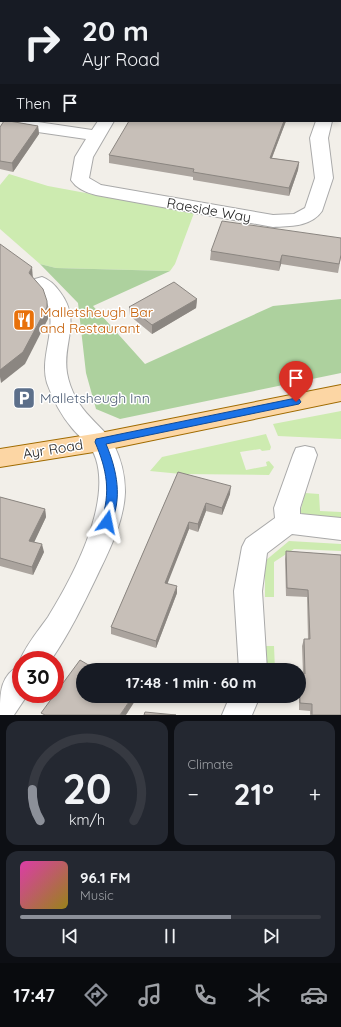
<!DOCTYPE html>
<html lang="en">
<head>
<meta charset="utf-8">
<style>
  :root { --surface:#171b24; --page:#242831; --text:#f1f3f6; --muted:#9ea1a6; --line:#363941; --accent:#8c9099 }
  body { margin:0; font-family:Quicksand,sans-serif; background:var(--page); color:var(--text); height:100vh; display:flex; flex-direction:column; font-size:15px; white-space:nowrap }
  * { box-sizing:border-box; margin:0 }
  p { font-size:13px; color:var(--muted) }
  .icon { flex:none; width:22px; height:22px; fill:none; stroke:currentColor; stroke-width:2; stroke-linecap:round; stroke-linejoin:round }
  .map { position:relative; height:715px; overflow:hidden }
  .drawer { display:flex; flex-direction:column; gap:6px; padding:6px; background:#0d0f14; flex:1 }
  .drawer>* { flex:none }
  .guide { position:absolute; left:0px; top:0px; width:341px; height:122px; box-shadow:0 2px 6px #0003; background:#171b24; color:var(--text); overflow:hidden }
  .speed { position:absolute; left:12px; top:651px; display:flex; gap:8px; font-size:20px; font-weight:700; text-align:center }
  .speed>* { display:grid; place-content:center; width:52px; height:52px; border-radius:50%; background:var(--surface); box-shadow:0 2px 6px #0003; line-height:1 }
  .speed .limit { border:6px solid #d22; background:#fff; color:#111 }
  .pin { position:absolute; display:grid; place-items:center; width:34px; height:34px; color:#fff; margin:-41px -17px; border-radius:50% 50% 50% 0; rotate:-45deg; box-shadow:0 0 4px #0007 }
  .pin .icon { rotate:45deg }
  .me { position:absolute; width:44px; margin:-22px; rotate:12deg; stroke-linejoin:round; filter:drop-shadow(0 0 3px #0008) }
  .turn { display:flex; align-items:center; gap:14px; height:84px; padding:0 16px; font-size:18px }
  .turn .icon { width:52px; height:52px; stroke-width:2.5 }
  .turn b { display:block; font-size:28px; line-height:34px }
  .then { display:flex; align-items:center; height:38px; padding:0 16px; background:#0003; gap:8px; font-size:15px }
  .big { font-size:30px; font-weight:700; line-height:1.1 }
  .drawer .card { flex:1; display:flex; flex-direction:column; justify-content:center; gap:6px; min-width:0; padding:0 14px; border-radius:12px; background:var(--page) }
  .drawer .dial { align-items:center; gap:0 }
  .dial svg { height:104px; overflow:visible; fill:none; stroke:var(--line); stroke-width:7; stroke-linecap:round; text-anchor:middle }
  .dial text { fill:var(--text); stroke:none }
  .song { display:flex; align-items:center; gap:12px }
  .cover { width:48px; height:48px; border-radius:6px; background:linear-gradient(135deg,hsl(320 70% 55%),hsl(50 70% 35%)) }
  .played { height:4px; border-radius:2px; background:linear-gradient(90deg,var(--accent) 70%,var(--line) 70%) }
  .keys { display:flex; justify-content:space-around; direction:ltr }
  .heat { display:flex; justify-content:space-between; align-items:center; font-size:22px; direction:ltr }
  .drawer .tiles { flex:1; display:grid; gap:6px; grid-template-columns:1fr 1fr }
  .card:last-child { grid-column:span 2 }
  .trip { position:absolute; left:76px; top:663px; width:230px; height:40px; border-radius:20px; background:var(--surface); box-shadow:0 2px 6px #0003; font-weight:700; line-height:40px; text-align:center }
  .dock { display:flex; height:64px; justify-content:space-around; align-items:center; background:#090b0e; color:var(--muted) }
  .dock .icon { width:28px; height:28px }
  .dock .on { color:var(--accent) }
  .dock b { font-size:18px; color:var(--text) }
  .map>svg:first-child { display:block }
  .grass { fill:#cdebb0 }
  .forest { fill:#add19e }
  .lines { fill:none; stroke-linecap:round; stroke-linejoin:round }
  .minor-casing { stroke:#a9a9a9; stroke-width:2 }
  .major-casing { stroke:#a06b00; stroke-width:2 }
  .minor { fill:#fff; fill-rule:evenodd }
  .major { fill:#fcd6a4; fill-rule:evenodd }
  .wall { fill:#aba49e }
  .shaded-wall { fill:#8b8681 }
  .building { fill:#c7bfb8; stroke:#8b8681 }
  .route { fill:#1a73e8; stroke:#114b97 }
  .labels { text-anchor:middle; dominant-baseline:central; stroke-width:3; stroke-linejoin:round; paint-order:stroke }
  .street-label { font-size:14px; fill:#222; stroke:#fff }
  .food-label { font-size:14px; fill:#c56008; stroke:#fff; text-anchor:start }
  .service-label { font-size:14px; fill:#4e5e75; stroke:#fff; text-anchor:start }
</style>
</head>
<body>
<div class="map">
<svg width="341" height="715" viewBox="0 0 341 715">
  <rect width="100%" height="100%" fill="#f2efe9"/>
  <g class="grass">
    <polygon points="9,174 48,186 194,213 175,264 170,271 56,268 40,264 0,229 0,185"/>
    <polygon points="341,411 341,439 278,436 273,424"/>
    <polygon points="266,434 271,447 270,450 262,451 260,449 240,452 246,470 267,466 266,462 269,461 274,467 269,475 181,474 150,471 162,457"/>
    <polygon points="305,493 319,494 320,511 341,512 341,519 316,518 300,513"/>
    <polygon points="289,541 341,544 341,551 294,549 274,562 274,597 265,597 265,561"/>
    <polygon points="264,646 274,646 275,670 264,670"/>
  </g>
  <polygon class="forest" points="40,264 56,268 170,271 93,306 145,364 273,306 341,299 341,373 120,419 96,409 86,373 78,303"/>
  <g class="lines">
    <g class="minor-casing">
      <g id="minor">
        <rect x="278" y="0" width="14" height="1"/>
        <polygon points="1,38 1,49 0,50 0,39"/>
        <path d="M11 121H31L92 130 98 121H114L93 157 89 178 101 185 273 215 294 214 305 208 315 178 310 138 316 121H332L328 138 333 178 322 211C311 227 290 226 273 227L96 195C87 193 76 188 71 180L75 157 86 139 17 129 11 128 9 124Z"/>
        <path d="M42 277C50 280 55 285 60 292 82 321 62 343 67 373 70 390 79 406 91 418 99 427 107 433 113 443 121 459 125 474 125 492 124 522 109 551 96 578 82 607 69 634 51 660H21V663L20 660C27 644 38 631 48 617 72 578 111 506 96 459 92 445 81 439 72 428 61 415 53 400 47 383 39 356 58 329 47 303 44 296 36 291 32 284L35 279Z"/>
        <polygon points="305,446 314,448 317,455 300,508 300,514 341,518 341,540 292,534 267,553 262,591 267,670 239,670 234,591 242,547 246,539 275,518 274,508 293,455 296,448"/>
        <path d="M21 665V694H28L14 715H0C0 692 0 675 21 665Z"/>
        <polygon points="230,696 260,696 252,715 222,715"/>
      </g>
    </g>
    <g class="major-casing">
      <polygon id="major" points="341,385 341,401 100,451 0,467 0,449 100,433"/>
    </g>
    <use href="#minor" class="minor"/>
    <use href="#major" class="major"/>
  </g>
  <g class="wall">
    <polygon points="308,0 341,0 341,67 340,65 340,1 309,1"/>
    <polygon points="10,121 38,126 39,134 13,172 0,169 0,127"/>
    <polygon points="286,121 272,158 299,162 298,170 289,196 193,180 193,177 109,163 109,155"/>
    <polygon points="341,238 341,257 338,273 281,264 279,271 210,260 211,251"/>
    <polygon points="197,299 196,308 152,334 130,316 129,307"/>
    <polygon points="178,472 230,494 222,515 206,511 198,532 189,529 167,583 177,593 156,648 111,634 111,627"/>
    <polygon points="0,497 45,509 46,517 34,542 44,552 33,575 0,566"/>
    <polygon points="286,551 341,555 341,715 310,715 310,711 299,710 299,674 303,674 302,646 304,639 308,639 307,597 286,596 285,559"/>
  </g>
  <g class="shaded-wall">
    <polygon points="284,121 286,121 269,165 270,158"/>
    <polygon points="38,126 39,134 13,172 12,163"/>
    <polygon points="299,162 298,170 289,196 289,188"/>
    <polygon points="282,255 281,264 279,271 280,262"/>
    <polygon points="32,267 33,279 29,273"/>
    <polygon points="197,299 196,308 152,334 152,325"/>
    <polygon points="47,301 48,313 48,319 25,364 1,383 0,377 0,370"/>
    <polygon points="231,486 230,494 222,515 222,508"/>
    <polygon points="206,503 206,511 198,532 198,524"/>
    <polygon points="45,509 46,517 31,549 29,541"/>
    <polygon points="189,522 189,529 165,590 165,583"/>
    <polygon points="42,544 44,552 33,575 32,567"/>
    <polygon points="177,586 177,593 156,648 156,641"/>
    <polygon points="133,696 135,696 135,701 126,715 120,715"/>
  </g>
  <g class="building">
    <polygon points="79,0 135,0 135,1 78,1"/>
    <rect x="160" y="0" width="107" height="1"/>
    <polygon points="313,0 341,0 341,57 340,55 340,1 313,1"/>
    <polygon points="4,121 9,121 38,126 12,163 0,161 0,127"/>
    <polygon points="129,121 284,121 270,158 299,162 289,188 193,172 194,169 109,155"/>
    <polygon points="222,221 341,238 341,255 339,264 282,255 280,262 211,251"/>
    <polygon points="0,244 32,267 29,273 43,289 47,301 47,307 23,352 0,370"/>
    <polygon points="174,282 197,299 152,325 129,307"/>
    <polygon points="178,472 231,486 222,508 206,503 198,524 189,522 165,583 177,586 156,641 111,627"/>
    <polygon points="0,497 45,509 29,541 42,544 32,567 0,558"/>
    <polygon points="286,551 341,555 341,715 312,715 312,704 300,703 299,674 305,674 304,639 310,639 308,590 287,588"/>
    <polygon points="80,660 97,670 83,670 83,696 133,696 120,715 45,715 41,713"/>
    <polygon points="145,712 176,715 144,715"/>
  </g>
  <path class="route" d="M296 398 299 399 301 402 299 404 106 444C117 470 123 499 110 525L107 527 103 525 101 522C111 492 107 470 95 442L96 439Z"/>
  <defs>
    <g id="restaurant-square" transform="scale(1.15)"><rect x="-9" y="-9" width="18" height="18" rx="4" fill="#e8710a" stroke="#fff"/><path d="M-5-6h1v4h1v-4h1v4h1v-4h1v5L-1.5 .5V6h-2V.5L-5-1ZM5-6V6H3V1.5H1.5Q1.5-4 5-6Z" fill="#fff"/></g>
    <g id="parking-square" transform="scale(1.15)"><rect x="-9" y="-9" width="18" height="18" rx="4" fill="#5c6f8a" stroke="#fff"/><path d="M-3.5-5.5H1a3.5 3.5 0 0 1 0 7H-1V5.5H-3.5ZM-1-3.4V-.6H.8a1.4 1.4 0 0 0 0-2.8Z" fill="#fff"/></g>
  </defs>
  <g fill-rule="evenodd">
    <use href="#restaurant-square" x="24" y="320"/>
    <use href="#parking-square" x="24" y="398"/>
  </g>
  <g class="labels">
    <g class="street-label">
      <text transform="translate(209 210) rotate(10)">Raeside Way</text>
      <text transform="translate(53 449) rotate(-9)">Ayr Road</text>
    </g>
    <g class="food-label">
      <text x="40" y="312">Malletsheugh Bar<tspan x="40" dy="16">and Restaurant</tspan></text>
    </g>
    <g class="service-label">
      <text x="40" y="398">Malletsheugh Inn</text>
    </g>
  </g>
</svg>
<div class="speed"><div class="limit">30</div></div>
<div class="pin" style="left:296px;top:402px;background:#d93025"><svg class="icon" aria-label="arrive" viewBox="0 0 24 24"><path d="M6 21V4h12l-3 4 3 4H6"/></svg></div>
<svg class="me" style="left:107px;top:522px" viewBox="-20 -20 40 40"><path d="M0-17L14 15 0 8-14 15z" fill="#1a73e8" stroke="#fff" stroke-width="4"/></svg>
<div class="trip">17:48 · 1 min · 60 m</div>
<div class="guide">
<div class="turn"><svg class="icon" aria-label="right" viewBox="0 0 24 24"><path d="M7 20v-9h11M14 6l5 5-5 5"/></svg><div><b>20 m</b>Ayr Road</div></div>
<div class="then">Then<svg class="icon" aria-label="arrive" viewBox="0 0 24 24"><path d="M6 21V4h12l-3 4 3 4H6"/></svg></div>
</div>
</div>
<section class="drawer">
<div class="tiles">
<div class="card dial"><svg viewBox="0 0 100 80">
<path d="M14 69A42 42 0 1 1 86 69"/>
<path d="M14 69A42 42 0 0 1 8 45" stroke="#8c9099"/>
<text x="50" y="56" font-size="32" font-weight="700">20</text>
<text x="50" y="72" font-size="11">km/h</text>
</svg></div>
<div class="card"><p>Climate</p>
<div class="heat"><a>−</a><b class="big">21°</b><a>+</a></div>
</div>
<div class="card">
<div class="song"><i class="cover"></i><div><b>96.1 FM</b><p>Music</p></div></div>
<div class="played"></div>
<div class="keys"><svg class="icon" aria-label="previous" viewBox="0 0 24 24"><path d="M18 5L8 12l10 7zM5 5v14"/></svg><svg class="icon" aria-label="pause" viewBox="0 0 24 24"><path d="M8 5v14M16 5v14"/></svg><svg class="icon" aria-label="next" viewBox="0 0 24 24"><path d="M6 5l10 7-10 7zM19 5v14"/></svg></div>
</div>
</div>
</section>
<nav class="dock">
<b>17:47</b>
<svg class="icon on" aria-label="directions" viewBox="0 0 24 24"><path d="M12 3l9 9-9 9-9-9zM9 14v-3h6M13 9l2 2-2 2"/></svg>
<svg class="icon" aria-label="music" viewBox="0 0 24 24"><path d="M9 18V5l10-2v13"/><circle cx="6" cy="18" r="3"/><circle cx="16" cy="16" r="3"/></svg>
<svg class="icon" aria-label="phone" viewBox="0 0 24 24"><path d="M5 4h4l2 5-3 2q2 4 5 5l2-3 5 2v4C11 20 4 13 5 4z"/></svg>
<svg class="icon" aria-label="climate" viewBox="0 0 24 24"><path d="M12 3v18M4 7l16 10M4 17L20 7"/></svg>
<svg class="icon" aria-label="car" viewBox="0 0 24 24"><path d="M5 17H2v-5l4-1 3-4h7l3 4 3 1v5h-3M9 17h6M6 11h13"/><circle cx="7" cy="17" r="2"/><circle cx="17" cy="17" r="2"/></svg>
</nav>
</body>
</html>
